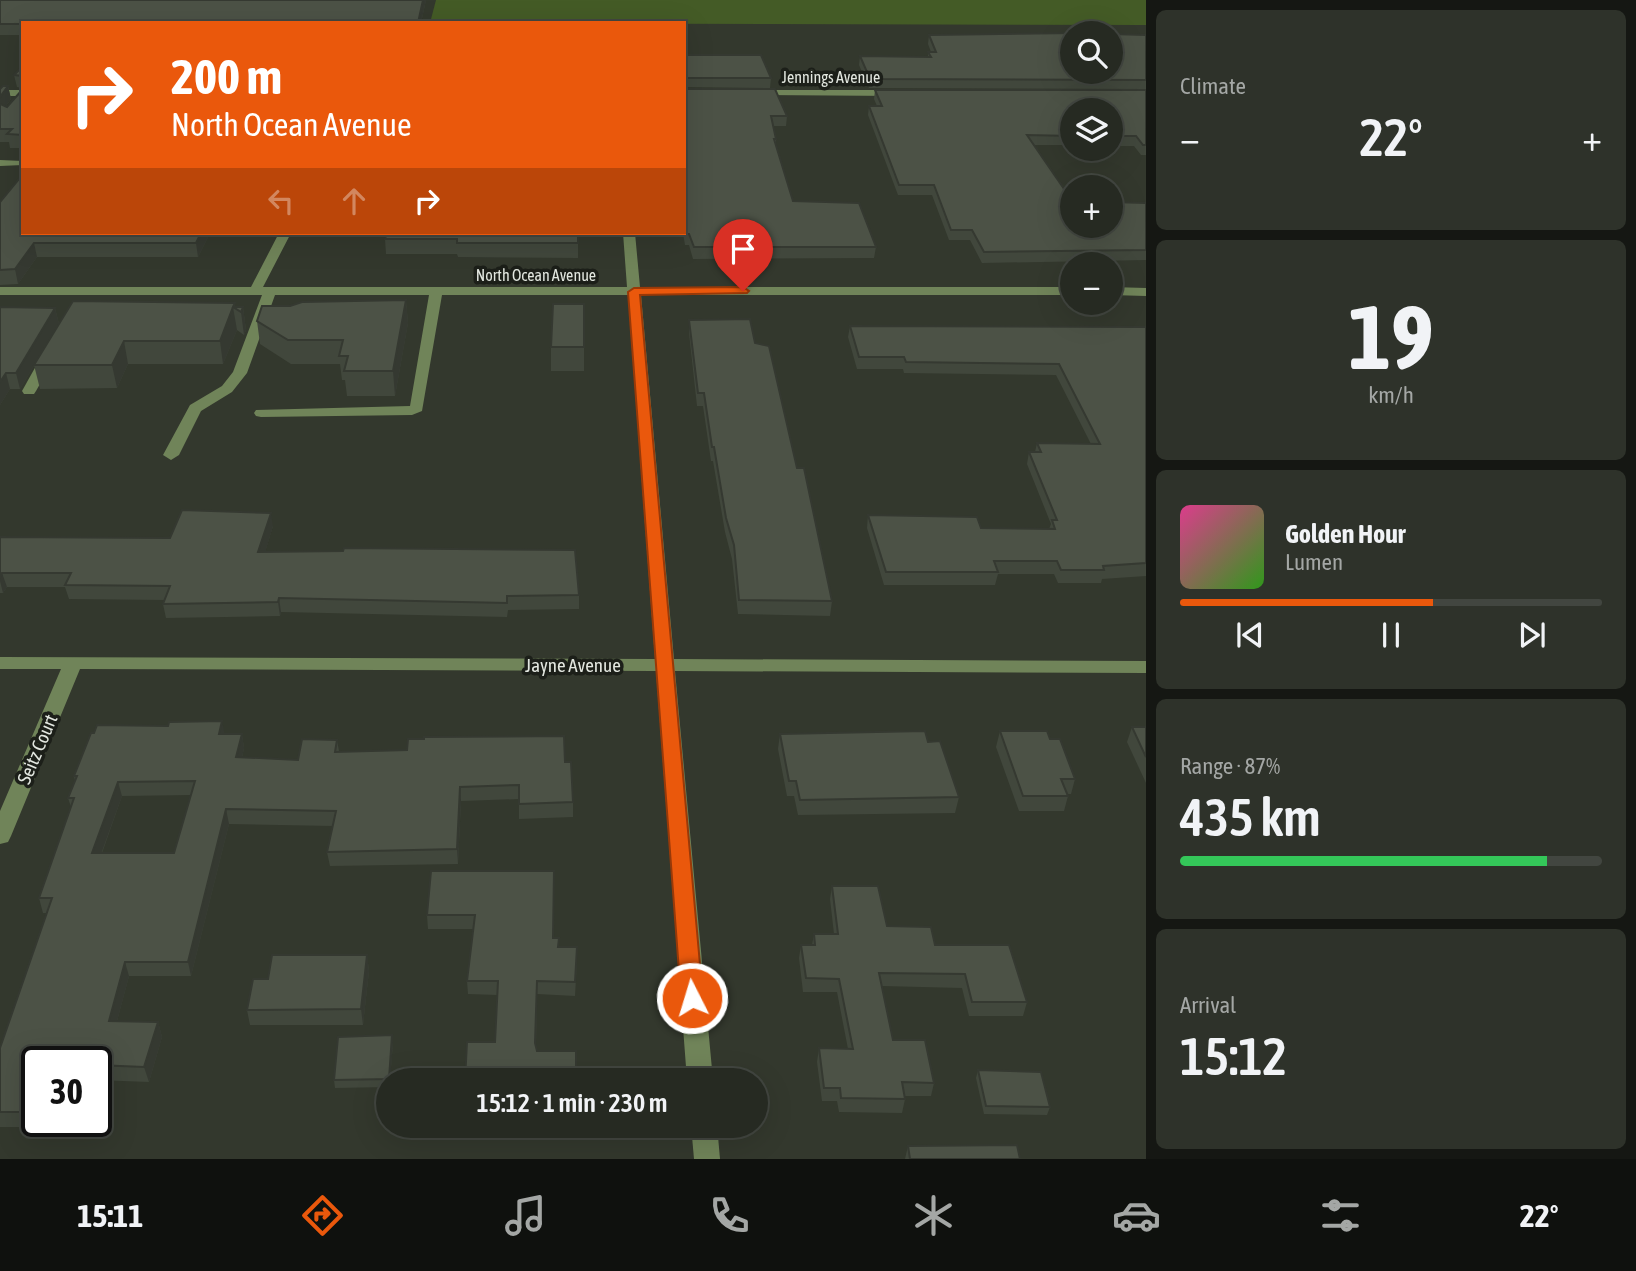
<!DOCTYPE html>
<html lang="en">
<head>
<meta charset="utf-8">
<style>
  :root { --surface:#262a22; --page:#2e322a; --text:#f1f3f6; --muted:#a4a7a5; --line:#424640; --accent:#ea580c }
  body { margin:0; font-family:"Asap Condensed",sans-serif; background:var(--page); color:var(--text); height:100vh; display:flex; flex-direction:column; font-size:26px; white-space:nowrap }
  * { box-sizing:border-box; margin:0 }
  p { font-size:23px; color:var(--muted) }
  .icon { flex:none; width:38px; height:38px; fill:none; stroke:currentColor; stroke-width:2; stroke-linecap:round; stroke-linejoin:round }
  .map { position:relative; flex:1; overflow:hidden }
  .panel { display:flex; flex-direction:column; gap:10px; padding:10px; background:#151713; width:490px }
  .panel>* { flex:none }
  .banner { position:absolute; left:21px; top:21px; width:665px; height:214px; border-radius:0px; box-shadow:0 7px 28px #0002,0 0 0 2px var(--line); background:#ea580c; color:#fff; overflow:hidden }
  .fabs { position:absolute; left:1060px; top:21px; display:grid; gap:14px }
  .fabs a { display:grid; place-items:center; width:63px; height:63px; border-radius:50%; background:var(--surface); box-shadow:0 7px 28px #0002,0 0 0 2px var(--line); font-size:35px }
  .speed { position:absolute; left:21px; top:1046px; display:flex; gap:14px; font-size:35px; font-weight:700; text-align:center }
  .speed>* { display:grid; place-content:center; width:91px; height:91px; border-radius:50%; background:var(--surface); box-shadow:0 7px 28px #0002,0 0 0 2px var(--line); line-height:1 }
  .speed .limit { border:4px solid #111; border-radius:10px; background:#fff; color:#111 }
  .pin { position:absolute; display:grid; place-items:center; width:60px; height:60px; color:#fff; margin:-72px -30px; border-radius:50% 50% 50% 0; rotate:-45deg; box-shadow:0 0 7px #0007 }
  .pin .icon { rotate:45deg }
  .me { position:absolute; width:77px; margin:-38px; rotate:355deg; stroke-linejoin:round; filter:drop-shadow(0 0 5px #0008) }
  .turn { display:flex; align-items:center; gap:24px; height:147px; padding:0 35px; font-size:32px }
  .turn .icon { width:91px; height:91px; stroke-width:2.5 }
  .turn b { display:block; font-size:49px; line-height:60px }
  .lanes { display:flex; align-items:center; height:66px; padding:0 35px; background:#0003; justify-content:center; gap:35px; direction:ltr }
  .lanes .off { opacity:.35 }
  .big { font-size:52px; font-weight:600; line-height:1.1 }
  .panel .widget { flex:1; display:flex; flex-direction:column; justify-content:center; gap:10px; min-width:0; padding:0 24px; border-radius:10px; background:var(--page) }
  .panel .dial { align-items:center; gap:0 }
  .dial b { font-size:91px; line-height:1 }
  .song { display:flex; align-items:center; gap:21px }
  .cover { width:84px; height:84px; border-radius:10px; background:linear-gradient(135deg,hsl(330 70% 55%),hsl(110 70% 35%)) }
  .played { height:7px; border-radius:4px; background:linear-gradient(90deg,var(--accent) 60%,var(--line) 60%) }
  .keys { display:flex; justify-content:space-around; direction:ltr }
  .heat { display:flex; justify-content:space-between; align-items:center; font-size:38px; direction:ltr }
  .charge { height:10px; border-radius:5px; background:linear-gradient(90deg,#34c759 87%,var(--line) 0) }
  .trip { position:absolute; left:376px; top:1068px; width:392px; height:70px; border-radius:35px; background:var(--surface); box-shadow:0 7px 28px #0002,0 0 0 2px var(--line); font-weight:600; line-height:70px; text-align:center }
  .tab-bar { display:flex; height:112px; justify-content:space-around; align-items:center; background:#0f110e; color:var(--muted) }
  .tab-bar .icon { width:49px; height:49px }
  .tab-bar .on { color:var(--accent) }
  .tab-bar b { font-size:32px; color:var(--text) }
  main { display:flex; flex:1; min-height:0 }
  .map>svg:first-child { display:block }
  .green { fill:#445b26 }
  .lines { fill:none; stroke-linecap:round; stroke-linejoin:round }
  .minor { fill:#708459; fill-rule:evenodd }
  .wall { fill:#41473c; fill-rule:evenodd }
  .shaded-wall { fill:#353931 }
  .building { fill:#4c5246; stroke:#353931; stroke-width:2; fill-rule:evenodd }
  .route { fill:#ea580c; stroke:#983908; stroke-width:2 }
  .labels { text-anchor:middle; dominant-baseline:central; stroke-width:7; stroke-linejoin:round; paint-order:stroke }
  .far-street-label { font-size:16px; fill:#e3e7e0; stroke:#1c1f19 }
  .street-label { font-size:19px; fill:#e3e7e0; stroke:#1c1f19 }
</style>
</head>
<body>
<main>
<div class="map">
<svg width="1146" height="1159" viewBox="0 0 1146 1159">
  <rect width="100%" height="100%" fill="#33382d"/>
  <polygon class="green" points="436,0 1146,0 1146,25 430,23"/>
  <g class="lines">
    <g class="minor">
      <rect x="0" y="90" width="23" height="6"/>
      <polygon points="754,90 898,90 903,93 898,96 751,95 749,93"/>
      <polygon points="0,160 23,161 23,165 0,166"/>
      <polygon points="279,233 291,233 263,287 627,287 623,233 635,233 640,287 1073,287 1073,295 641,295 674,659 1146,661 1146,673 675,671 713,1080 687,1080 656,671 80,669 11,836 8,842 0,844 0,811 61,669 0,669 0,657 655,659 628,295 442,295 422,411 412,415 261,417 256,416 254,413 256,410 410,406 429,295 275,295 247,373 232,392 201,411 179,455 171,460 163,455 190,405 222,386 233,372 262,295 0,295 0,287 251,287"/>
      <polygon points="1111,287 1146,288 1146,296 1111,295"/>
      <polygon points="48,353 55,357 36,391 34,394 24,394 22,391 41,357"/>
      <polygon points="691,1125 717,1125 720,1159 694,1159"/>
    </g>
  </g>
  <g class="wall">
    <polygon points="0,0 426,0 421,23 23,23 23,35 0,35"/>
    <polygon points="929,35 1146,35 1146,89 869,88 859,65 860,56 928,57 928,52 931,52 928,44"/>
    <polygon points="684,55 771,78 770,88 684,87"/>
    <polygon points="23,66 23,148 10,148 9,142 0,142 0,89 8,86 11,99 6,106 7,107 22,90 22,88 17,87 14,75"/>
    <polygon points="684,89 787,116 786,126 773,126 776,139 776,146 793,201 876,247 874,258 693,259 689,245 685,245 683,233"/>
    <polygon points="875,90 1146,90 1146,155 1141,155 1134,146 1111,146 1111,110 1073,110 1073,145 1034,145 1073,202 1146,203 1146,260 982,263 970,240 949,240 932,195 898,195 868,115 869,106 877,106 874,99"/>
    <polygon points="0,202 210,233 198,257 37,257 18,284 0,285"/>
    <polygon points="578,233 578,258 458,257 457,254 386,254 385,239"/>
    <polygon points="406,300 408,323 395,396 347,396 345,380 342,380 340,364 291,364 260,344 257,321 290,306"/>
    <polygon points="235,303 235,307 243,307 246,330 244,335 237,330 223,364 128,364 117,388 40,389 34,365"/>
    <polygon points="584,304 584,371 551,371 551,347"/>
    <polygon points="0,307 55,308 59,324 20,389 10,389 0,405"/>
    <polygon points="689,320 755,343 797,468 832,601 830,616 738,614 732,559 725,532 713,461 711,461 703,406 697,406 689,333"/>
    <polygon points="850,326 1146,327 1146,576 1102,579 1101,583 1058,583 1054,574 998,574 995,585 884,585 867,528 868,515 981,528 1049,529 1051,524 1027,464 1029,452 1035,452 1037,443 1091,444 1056,375 904,373 903,369 857,369 848,337"/>
    <polygon points="273,526 265,552 579,595 579,609 508,610 507,617 281,612 280,616 166,618 163,604 165,600 69,599 65,587 7,587 3,593 0,593 0,537 170,538"/>
    <polygon points="1132,727 1146,727 1146,783 1127,742"/>
    <polygon points="1000,731 1050,739 1075,779 1071,794 1068,794 1068,796 1064,811 1019,811 996,747"/>
    <path d="M225 734H242L244 748 242 758 298 760 337 740 339 751 565 762 573 802V817L519 819V799L461 801 458 864 330 866 327 852 333 826 229 824 191 976H129L117 1021 158 1022 162 1037 149 1082 96 1080V1062H37V1122H67L66 1127H0V1048L47 913H43L39 898 71 807 68 798 75 781 74 776ZM191 795 174 853H102L122 796Z"/>
    <polygon points="780,734 928,742 959,797 955,813 798,815 794,796 787,796 778,749"/>
    <polygon points="431,871 553,938 559,938 559,947 577,961 575,996 537,994 536,1046 537,1051 576,1080 495,1042 497,995 468,994 467,981 473,929 428,929 427,915"/>
    <polygon points="832,886 887,926 935,945 1027,1002 1023,1016 969,1016 962,988 882,986 893,1040 934,1083 931,1096 905,1096 905,1099 902,1113 839,1112 837,1101 822,1101 817,1062 819,1048 848,1049 837,992 803,992 799,958 801,945 812,945 814,934 834,934 830,899"/>
    <polygon points="367,955 369,971 363,1025 250,1025 247,1010 268,979"/>
    <polygon points="393,1043 390,1080 388,1080 388,1087 335,1088 334,1080"/>
    <polygon points="978,1070 1050,1107 1047,1115 984,1114 976,1078"/>
    <polygon points="908,1146 1020,1159 905,1159"/>
  </g>
  <g class="shaded-wall">
    <polygon points="423,0 426,0 421,23 418,23"/>
    <polygon points="8,86 11,99 0,114 0,97"/>
    <polygon points="201,233 210,233 198,257 196,243"/>
    <polygon points="34,243 37,257 18,284 15,269"/>
    <polygon points="406,300 408,323 395,396 393,371"/>
    <polygon points="233,307 237,330 223,364 220,341"/>
    <polygon points="243,307 246,330 244,335 241,312"/>
    <polygon points="55,308 59,324 20,389 16,373"/>
    <polygon points="124,341 128,364 117,388 112,365"/>
    <polygon points="6,373 10,389 0,405 0,382"/>
    <polygon points="271,513 273,526 261,566 258,552"/>
    <polygon points="2,573 7,587 3,593 0,581 0,578"/>
    <polygon points="279,598 281,612 280,616 278,602"/>
    <polygon points="222,721 225,735 219,734"/>
    <polygon points="242,734 244,748 239,772 236,757"/>
    <polygon points="118,782 122,796 96,868 92,853"/>
    <polygon points="460,787 461,801 458,864 457,849"/>
    <polygon points="226,809 229,824 191,976 188,962"/>
    <polygon points="367,955 369,971 363,1025 361,1009"/>
    <polygon points="125,962 129,976 113,1036 109,1021"/>
    <polygon points="158,1022 162,1037 149,1082 144,1067"/>
    <polygon points="392,1035 393,1043 390,1080 389,1080"/>
  </g>
  <g class="building">
    <polygon points="0,0 423,0 418,23 0,24"/>
    <polygon points="1073,33 1073,72 1111,72 1111,34 1146,35 1146,80 870,79 860,56 931,57 928,52 936,52 929,35 1077,33 1089,33"/>
    <polygon points="684,55 761,55 771,78 684,78"/>
    <polygon points="23,66 23,135 7,134 12,129 0,129 0,104 7,107 22,90 22,76 14,75"/>
    <polygon points="3,86 8,86 0,97 0,89"/>
    <polygon points="684,89 775,89 787,116 771,116 776,139 774,139 793,201 859,203 876,247 694,247 689,234 686,234 684,224"/>
    <polygon points="875,90 1146,90 1146,145 1143,145 1136,136 1111,136 1111,110 1073,110 1073,136 1027,135 1073,202 1073,226 1111,226 1111,202 1146,203 1146,250 984,252 972,230 951,230 934,185 899,185 869,106 882,106"/>
    <polygon points="23,174 23,233 201,233 196,243 34,243 15,269 0,270 0,202"/>
    <polygon points="387,233 578,233 578,243 457,243 457,239 385,239"/>
    <polygon points="406,300 393,371 344,371 348,356 339,356 343,340 288,340 257,321 262,306 290,306 302,302"/>
    <polygon points="73,301 235,303 233,307 243,307 241,312 233,307 220,341 124,341 112,365 34,365"/>
    <polygon points="553,304 584,304 584,347 551,347"/>
    <polygon points="0,307 55,308 16,373 6,373 0,382"/>
    <polygon points="750,319 755,343 769,346 797,468 804,468 832,601 739,600 734,545 726,518 714,447 712,447 704,393 698,393 689,320"/>
    <polygon points="850,326 1146,327 1146,563 1103,566 1104,570 1061,570 1057,561 994,561 998,572 886,572 868,515 977,517 981,528 1055,529 1052,520 1057,520 1029,452 1041,452 1037,443 1100,444 1059,364 906,362 904,357 859,357"/>
    <polygon points="182,510 271,513 258,552 343,551 344,548 575,550 579,595 507,596 507,603 279,598 278,602 163,604 170,586 65,585 71,573 2,573 0,578 0,537 170,538"/>
    <path d="M222 721 219 734H242L236 757 298 760 302 739 337 740 335 752 407 750 408 739H424V737L564 736 565 762H571L573 802 519 804V785L460 787 457 849 327 852 336 811 226 809 188 962H125L109 1021 158 1022 144 1067 96 1065V1062H37V1112H0V1048L52 898H39L74 798H68L77 776H74L91 733H94L97 725 168 726 169 722ZM195 781 174 853H92L118 782Z"/>
    <polygon points="1132,727 1146,727 1146,757"/>
    <polygon points="925,731 928,742 940,741 959,797 800,800 796,781 789,781 780,734"/>
    <polygon points="1000,731 1047,731 1050,739 1060,739 1075,779 1061,779 1068,796 1023,796"/>
    <polygon points="431,871 554,871 553,938 559,938 558,947 577,947 575,982 537,981 535,1043 537,1051 576,1051 576,1080 465,1080 467,1042 495,1042 498,981 467,981 475,915 427,915"/>
    <polygon points="832,886 878,886 887,926 931,927 935,945 1009,945 1027,1002 972,1002 965,974 879,973 893,1040 925,1040 934,1083 902,1082 905,1099 841,1098 840,1088 824,1088 819,1048 853,1049 839,979 806,978 801,945 815,945 814,934 838,934"/>
    <polygon points="272,955 367,955 361,1009 247,1010 253,979 268,979"/>
    <polygon points="392,1035 389,1079 334,1080 338,1037"/>
    <polygon points="978,1070 1041,1072 1050,1107 986,1106"/>
    <polygon points="1017,1145 1020,1159 910,1159 908,1146"/>
  </g>
  <polygon class="route" points="743,287 749,291 747,293 640,295 703,998 700,1004 692,1007 685,1004 681,998 628,292 634,288"/>
  <g class="labels">
    <g class="far-street-label">
      <text x="831" y="77">Jennings Avenue</text>
      <text x="536" y="275">North Ocean Avenue</text>
    </g>
    <g class="street-label">
      <text x="573" y="665">Jayne Avenue</text>
      <text transform="translate(37 749) rotate(-67)">Seitz Court</text>
    </g>
  </g>
</svg>
<div class="fabs">
<a><svg class="icon" aria-label="search" viewBox="0 0 24 24"><circle cx="10" cy="10" r="6"/><path d="M15 15l6 6"/></svg></a>
<a><svg class="icon" aria-label="layers" viewBox="0 0 24 24"><path d="M12 4l9 5-9 5-9-5zM3 14l9 5 9-5"/></svg></a>
<a>+</a>
<a>−</a>
</div>
<div class="speed"><div class="limit">30</div></div>
<div class="pin" style="left:743px;top:291px;background:#d93025"><svg class="icon" aria-label="arrive" viewBox="0 0 24 24"><path d="M6 21V4h12l-3 4 3 4H6"/></svg></div>
<svg class="me" style="left:692px;top:998px" viewBox="-20 -20 40 40"><circle r="17" fill="#ea580c" stroke="#fff" stroke-width="3"/><path d="M0-11L8 9 0 5-8 9z" fill="#fff"/></svg>
<div class="trip">15:12 · 1 min · 230 m</div>
<div class="banner">
<div class="turn"><svg class="icon" aria-label="right" viewBox="0 0 24 24"><path d="M7 20v-9h11M14 6l5 5-5 5"/></svg><div><b>200 m</b>North Ocean Avenue</div></div>
<div class="lanes"><svg class="icon off" aria-label="left" viewBox="0 0 24 24"><path d="M17 20v-9H6M10 6l-5 5 5 5"/></svg><svg class="icon off" aria-label="ahead" viewBox="0 0 24 24"><path d="M12 20V5M6 11l6-6 6 6"/></svg><svg class="icon" aria-label="right" viewBox="0 0 24 24"><path d="M7 20v-9h11M14 6l5 5-5 5"/></svg></div>
</div>
</div>
<section class="panel">
<div class="widget"><p>Climate</p>
<div class="heat"><a>−</a><b class="big">22°</b><a>+</a></div>
</div>
<div class="widget dial"><b>19</b><p>km/h</p></div>
<div class="widget">
<div class="song"><i class="cover"></i><div><b>Golden Hour</b><p>Lumen</p></div></div>
<div class="played"></div>
<div class="keys"><svg class="icon" aria-label="previous" viewBox="0 0 24 24"><path d="M18 5L8 12l10 7zM5 5v14"/></svg><svg class="icon" aria-label="pause" viewBox="0 0 24 24"><path d="M8 5v14M16 5v14"/></svg><svg class="icon" aria-label="next" viewBox="0 0 24 24"><path d="M6 5l10 7-10 7zM19 5v14"/></svg></div>
</div>
<div class="widget"><p>Range · 87%</p><b class="big">435 km</b><div class="charge"></div></div>
<div class="widget"><p>Arrival</p><b class="big">15:12</b></div>
</section>
</main>
<nav class="tab-bar">
<b>15:11</b>
<svg class="icon on" aria-label="directions" viewBox="0 0 24 24"><path d="M12 3l9 9-9 9-9-9zM9 14v-3h6M13 9l2 2-2 2"/></svg>
<svg class="icon" aria-label="music" viewBox="0 0 24 24"><path d="M9 18V5l10-2v13"/><circle cx="6" cy="18" r="3"/><circle cx="16" cy="16" r="3"/></svg>
<svg class="icon" aria-label="phone" viewBox="0 0 24 24"><path d="M5 4h4l2 5-3 2q2 4 5 5l2-3 5 2v4C11 20 4 13 5 4z"/></svg>
<svg class="icon" aria-label="climate" viewBox="0 0 24 24"><path d="M12 3v18M4 7l16 10M4 17L20 7"/></svg>
<svg class="icon" aria-label="car" viewBox="0 0 24 24"><path d="M5 17H2v-5l4-1 3-4h7l3 4 3 1v5h-3M9 17h6M6 11h13"/><circle cx="7" cy="17" r="2"/><circle cx="17" cy="17" r="2"/></svg>
<svg class="icon" aria-label="filters" viewBox="0 0 24 24"><path d="M4 7h16M4 17h16"/><circle cx="9" cy="7" r="2"/><circle cx="15" cy="17" r="2"/></svg>
<b>22°</b>
</nav>
</body>
</html>
